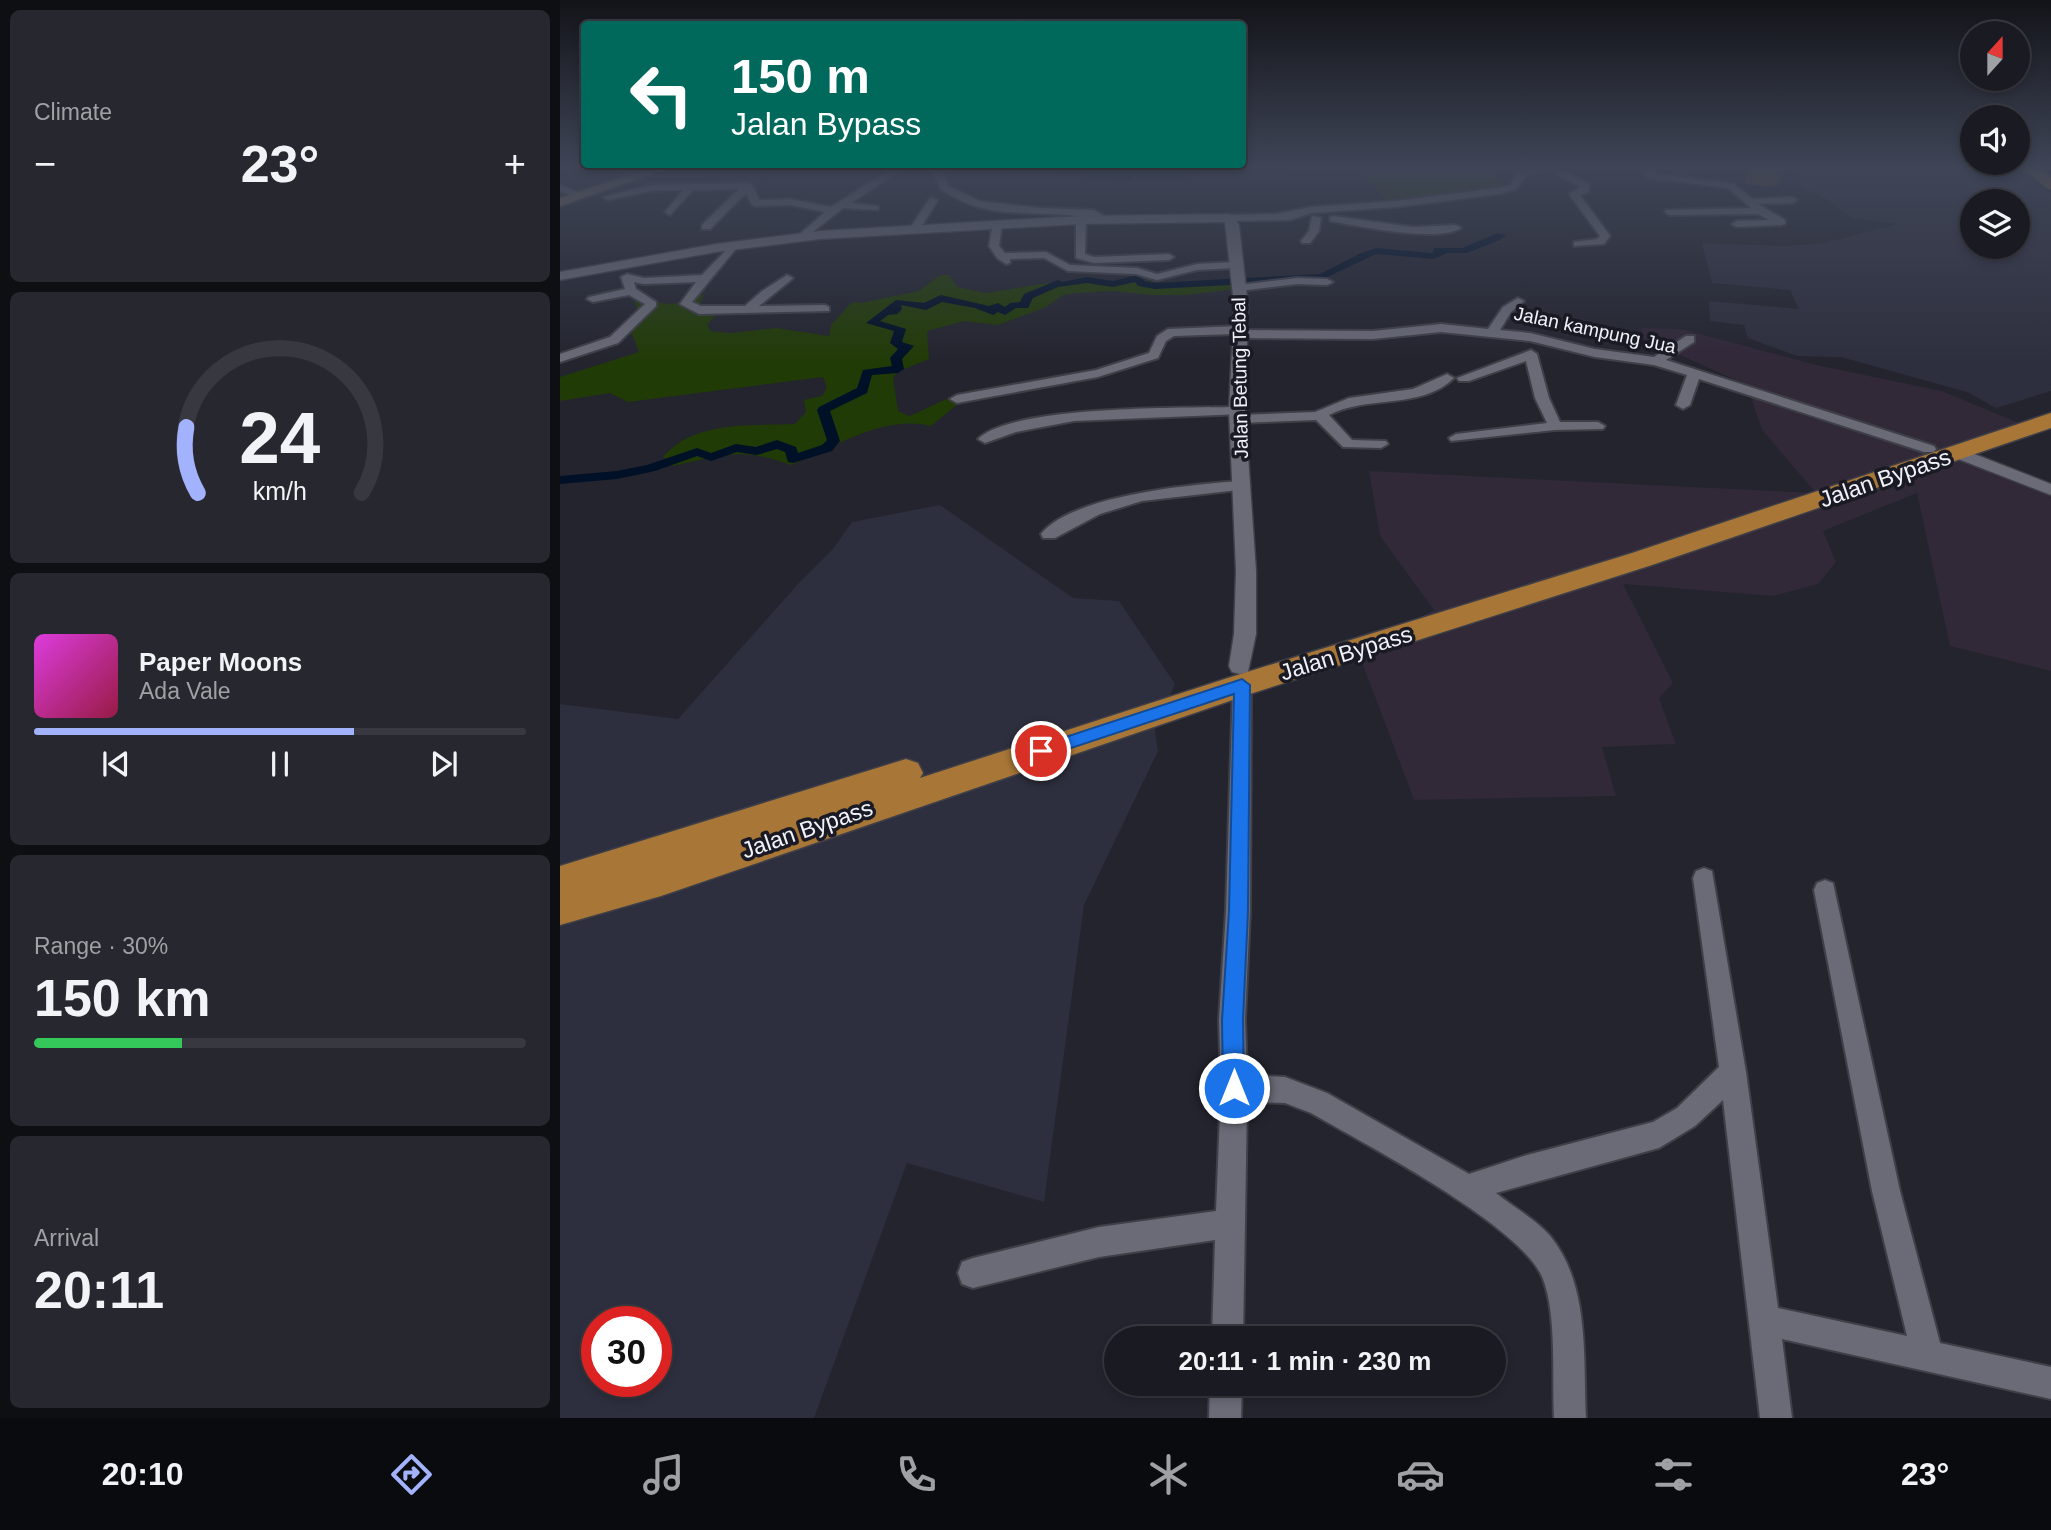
<!DOCTYPE html>
<html lang="en">
<head>
<meta charset="utf-8">
<style>
  :root { --surface:#1a1b22; --page:#27282f; --text:#f1f3f6; --muted:#9fa1a5; --line:#383940; --accent:#a3b2fd }
  body { margin:0; font-family:Arial,sans-serif; background:var(--page); color:var(--text); height:100vh; display:flex; flex-direction:column; font-size:26px; white-space:nowrap }
  * { box-sizing:border-box; margin:0 }
  p { font-size:23px; color:var(--muted) }
  .icon { flex:none; width:38px; height:38px; fill:none; stroke:currentColor; stroke-width:2; stroke-linecap:round; stroke-linejoin:round }
  .map { position:relative; flex:1; overflow:hidden }
  .panel { display:flex; flex-direction:column; gap:10px; padding:10px; background:#0e0f13; width:560px }
  .panel>* { flex:none }
  .guide { position:absolute; left:21px; top:21px; width:665px; height:147px; border-radius:7px; box-shadow:0 4px 10px #0003,0 0 0 2px var(--line); background:#00695c; color:#fff; overflow:hidden }
  .needle { width:46px; rotate:21deg }
  .fabs { position:absolute; left:1400px; top:21px; display:grid; gap:14px }
  .fabs a { display:grid; place-items:center; width:70px; height:70px; border-radius:50%; background:var(--surface); box-shadow:0 4px 10px #0003,0 0 0 2px var(--line); font-size:35px }
  .speed { position:absolute; left:21px; top:1306px; display:flex; gap:14px; font-size:35px; font-weight:700; text-align:center }
  .speed>* { display:grid; place-content:center; width:91px; height:91px; border-radius:50%; background:var(--surface); box-shadow:0 4px 10px #0003,0 0 0 2px var(--line); line-height:1 }
  .speed .limit { border:10px solid #d22; background:#fff; color:#111 }
  .pin { position:absolute; display:grid; place-items:center; width:60px; height:60px; color:#fff; margin:-30px; border:4px solid #fff; border-radius:50%; box-shadow:0 2px 7px #0007 }
  .me { position:absolute; width:77px; margin:-38px; rotate:0deg; stroke-linejoin:round; filter:drop-shadow(0 0 5px #0008) }
  .turn { display:flex; align-items:center; gap:24px; height:147px; padding:0 35px; font-size:32px }
  .turn .icon { width:91px; height:91px; stroke-width:2.5 }
  .turn b { display:block; font-size:49px; line-height:60px }
  .big { font-size:52px; font-weight:700; line-height:1.1 }
  .panel .card { flex:1; display:flex; flex-direction:column; justify-content:center; gap:10px; min-width:0; padding:0 24px; border-radius:10px; background:var(--page) }
  .panel .dial { align-items:center; gap:0 }
  .dial svg { height:182px; overflow:visible; fill:none; stroke:var(--line); stroke-width:7; stroke-linecap:round; text-anchor:middle }
  .dial text { fill:var(--text); stroke:none }
  .song { display:flex; align-items:center; gap:21px }
  .cover { width:84px; height:84px; border-radius:10px; background:linear-gradient(135deg,hsl(300 70% 55%),hsl(340 70% 35%)) }
  .played { height:7px; border-radius:4px; background:linear-gradient(90deg,var(--accent) 65%,var(--line) 65%) }
  .keys { display:flex; justify-content:space-around; direction:ltr }
  .heat { display:flex; justify-content:space-between; align-items:center; font-size:38px; direction:ltr }
  .charge { height:10px; border-radius:5px; background:linear-gradient(90deg,#34c759 30%,var(--line) 0) }
  .trip { position:absolute; left:544px; top:1326px; width:402px; height:70px; border-radius:35px; background:var(--surface); box-shadow:0 4px 10px #0003,0 0 0 2px var(--line); font-weight:700; line-height:70px; text-align:center }
  .tab-bar { display:flex; height:112px; justify-content:space-around; align-items:center; background:#0a0b0e; color:var(--muted) }
  .tab-bar .icon { width:49px; height:49px }
  .tab-bar .current { color:var(--accent) }
  .tab-bar b { font-size:32px; color:var(--text) }
  main { display:flex; flex:1; min-height:0 }
  .map>svg:first-child { display:block }
  .commercial { fill:#312838 }
  .built { fill:#2e2f3e; fill-rule:evenodd }
  .green { fill:#213b06 }
  .water { fill:#001027 }
  .lines { fill:none; stroke-linecap:round; stroke-linejoin:round }
  .canal { fill:#001027; fill-rule:evenodd }
  .minor-casing { stroke:#3f3f48; stroke-width:4 }
  .tertiary-casing { stroke:#3f3f48; stroke-width:3 }
  .secondary-casing { stroke:#3f3f48; stroke-width:4 }
  .trunk-casing { stroke:#3f3f48; stroke-width:3 }
  .minor { fill:#6a6b77; fill-rule:evenodd }
  .tertiary { fill:#6a6b77; fill-rule:evenodd }
  .secondary { fill:#81705f; fill-rule:evenodd }
  .trunk { fill:#a87737; fill-rule:evenodd }
  .wall { fill:#5f3d15 }
  .building { fill:#6f502e; stroke:#836a4e; stroke-width:2 }
  .route { fill:#1a73e8; stroke:#114b97; stroke-width:2 }
  .labels { text-anchor:middle; dominant-baseline:central; stroke-width:7; stroke-linejoin:round; paint-order:stroke }
  .far-street-label { font-size:19px; fill:#f1f2f9; stroke:#1a1a24 }
  .street-label { font-size:23px; fill:#f1f2f9; stroke:#1a1a24 }
</style>
</head>
<body>
<main>
<section class="panel">
<div class="card"><p>Climate</p>
<div class="heat"><a>−</a><b class="big">23°</b><a>+</a></div>
</div>
<div class="card dial"><svg viewBox="0 0 100 80">
<path d="M14 69A42 42 0 1 1 86 69"/>
<path d="M14 69A42 42 0 0 1 9 40" stroke="#a3b2fd"/>
<text x="50" y="56" font-size="32" font-weight="700">24</text>
<text x="50" y="72" font-size="11">km/h</text>
</svg></div>
<div class="card">
<div class="song"><i class="cover"></i><div><b>Paper Moons</b><p>Ada Vale</p></div></div>
<div class="played"></div>
<div class="keys"><svg class="icon" aria-label="previous" viewBox="0 0 24 24"><path d="M18 5L8 12l10 7zM5 5v14"/></svg><svg class="icon" aria-label="pause" viewBox="0 0 24 24"><path d="M8 5v14M16 5v14"/></svg><svg class="icon" aria-label="next" viewBox="0 0 24 24"><path d="M6 5l10 7-10 7zM19 5v14"/></svg></div>
</div>
<div class="card"><p>Range · 30%</p><b class="big">150 km</b><div class="charge"></div></div>
<div class="card"><p>Arrival</p><b class="big">20:11</b></div>
</section>
<div class="map">
<svg width="1491" height="1418" viewBox="0 0 1491 1418">
  <rect width="100%" height="100%" fill="#23242e"/>
  <polygon class="commercial" points="1081,328 1121,329 1261,366 1382,391 1473,429 1418,455 1491,483 1491,671 1390,646 1357,493 1263,531 1276,562 1258,584 1213,596 1063,584 1113,683 1099,698 1116,744 1042,747 1056,796 854,800 797,649 874,610 820,536 809,471 1256,493 1202,430 1187,385 1084,339"/>
  <g class="built">
    <path d="M1276 166H1451L1491 193V391L1436 408 1407 392 1281 357 1237 356 1188 338 1184 325 1150 321 1149 301 1239 309 1230 290 1152 283 1142 243 1229 246 1265 243 1337 224 1344 225 1293 218 1266 199 1242 187 1234 168 1279 170ZM1412 201H1458V247H1412Z"/>
    <path d="M380 505 513 598 559 601 615 684 595 730 598 751 524 905 484 1202 347 1163 254 1418H0V704L118 719 238 584 273 549 292 522ZM37 1321H96V1381H37Z"/>
  </g>
  <g class="green">
    <polygon points="825,166 923,166 946,187 826,200 800,168"/>
    <path d="M380 275H389L397 287 426 293 488 283 561 282 571 276 595 283 684 279 683 288 626 295H593L552 291 515 293 503 295 486 307 438 325 404 321 367 331 369 359 337 372 333 378 338 411 349 416C375 406 410 382 439 390L400 402 371 426C325 414 274 447 231 465 182 447 163 455 113 466L103 457C134 420 192 426 235 424L246 412 244 400 262 396 267 387 263 377 68 402 50 393 0 401V377L79 352 67 321 77 308 73 299 79 294C108 309 114 305 144 294L138 309 159 311 147 325 151 331 170 333 216 328 269 336 271 325 292 302 301 303 359 291Z"/>
  </g>
  <polygon class="water" points="432,166 748,166 679,175 647,174 595,180 575,176 570,181 548,181 549,178 483,174"/>
  <g class="lines">
    <polygon class="canal" points="938,233 946,235 940,240 907,253 887,253 874,259 816,254 761,280 595,289 578,286 575,282 553,287 527,283 498,287 473,298 468,308 456,308 445,315 438,312 433,315 415,308 382,302 366,310 341,305 342,309 337,314 328,315 320,321 346,329 342,342 354,346 342,359 344,369 338,373 312,375 307,393 270,411 280,441 272,451 233,463 228,462 225,452 217,449 197,455 177,452 151,461 137,456 95,471 57,479 0,484 0,476 57,471 87,465 137,448 151,453 176,444 196,447 217,440 236,447 238,453 262,445 267,440 257,410 259,407 297,388 303,370 332,366 330,358 338,349 330,343 334,331 306,323 336,300 364,303 381,295 429,306 438,303 445,307 450,303 460,302 464,294 498,280 503,282 527,277 553,281 577,275 585,281 595,283 760,274 799,254 816,248 873,253 874,248 902,248"/>
    <g class="minor-casing">
      <g id="minor">
        <polygon points="59,166 68,166 79,178 71,180"/>
        <polygon points="336,166 347,166 291,203 318,206 318,210 283,208 244,239 239,236 240,234 265,212 230,205 195,206 192,205 186,193 150,229 142,229 142,225 179,189 133,190 110,215 105,212 123,190 91,191 48,200 43,197 91,185 188,183 193,186 199,200 230,199 271,207"/>
        <path d="M371 166H380L388 186 420 201 480 208 534 210 549 219 544 222C504 208 457 219 415 206 403 203 392 195 381 190Z"/>
        <polygon points="985,166 1005,166 999,169 1029,184 1029,192 1020,195 1050,236 1044,244 1014,246 1014,242 1037,239 1040,236 1009,194 1021,187 989,171 967,174 957,189 939,194 836,207 751,213 730,220 668,221 663,218 668,215 716,214 751,207 836,201 939,188 951,185 956,173"/>
        <polygon points="1085,166 1094,166 1095,174 1174,184 1192,199 1232,197 1237,200 1232,203 1198,204 1225,220 1225,224 1221,225 1177,227 1172,224 1177,221 1209,220 1198,214 1110,215 1105,212 1106,210 1191,208 1168,188 1089,178 1083,173"/>
        <polygon points="0,185 23,194 25,196 20,199 0,191"/>
        <polygon points="370,198 378,200 358,232 350,232 349,230"/>
        <polygon points="752,216 761,218 759,231 750,243 742,243 741,241 749,231"/>
        <path d="M774 216 852 227 896 225 901 228C879 243 798 226 770 221V217Z"/>
        <polygon points="521,217 526,220 525,254 534,257 609,254 614,257 609,260 534,263 516,258 516,220"/>
        <polygon points="433,222 442,224 439,246 445,253 486,252 510,265 577,268 597,274 637,264 675,262 680,265 675,268 637,270 597,280 576,274 508,271 484,258 450,259 450,263 446,264 437,258 429,246"/>
        <polygon points="174,242 179,245 132,302 141,306 185,306 202,291 227,275 233,278 231,280 199,306 265,305 269,307 269,311 139,314 120,304 136,282 84,284 74,282 76,289 96,302 96,306 58,343 0,362 0,354 50,337 85,304 69,295 33,302 27,299 29,297 65,289 61,277 67,274 84,278 142,275"/>
        <polygon points="737,278 767,279 773,282 767,285 737,284 679,291 673,288 679,285"/>
        <polygon points="958,298 964,301 951,312 940,330 970,333 1035,349 1094,357 1126,336 1134,336 1134,342 1106,360 1374,446 1376,449 1374,452 1364,452 1139,379 1130,405 1123,409 1116,405 1127,375 1094,365 1035,357 970,341 881,332 813,339 681,338 675,334 614,336 606,341 598,358 538,377 397,403 390,399 397,395 536,370 589,353 597,336 608,329 680,326 686,330 813,331 881,324 928,329 943,307"/>
        <polygon points="971,350 977,354 989,398 1000,422 1038,422 1045,426 1043,429 995,430 891,441 889,438 896,434 987,423 975,398 966,361 909,381 899,381 897,378"/>
        <path d="M887 374 894 378C862 410 806 395 769 415L792 440 826 441 828 444 821 448 783 447 756 420 679 423 672 419 679 415 755 412 789 398 853 389Z"/>
        <path d="M677 407 684 411 682 414 514 421 456 432 425 443 418 439C452 405 625 408 677 407Z"/>
        <path d="M682 481 690 486 687 489 582 501 540 514 495 538H483L481 534C512 495 634 484 682 481Z"/>
        <path d="M682 678 689 680 691 685 690 911 685 1020 687 1075 725 1077 767 1093 909 1174 967 1155 1093 1122 1117 1108 1159 1067 1133 878 1136 871 1144 868 1152 871 1186 1072 1218 1308 1347 1336 1312 1191 1254 890 1257 883 1265 880 1273 883 1340 1191 1380 1343 1491 1367V1399L1222 1339 1232 1418H1200L1163 1100 1135 1126 1099 1148 936 1193C953 1207 977 1220 991 1237 1030 1286 1023 1358 1026 1418H994C992 1379 997 1315 983 1279 964 1227 803 1143 751 1113L725 1103 687 1102 683 1339H652L655 1240 539 1257 413 1288 402 1284 398 1273 402 1262 413 1258 539 1227 656 1211 661 1088 659 1020 666 911 673 685 675 680Z"/>
        <polygon points="650,1384 682,1384 681,1418 649,1418"/>
      </g>
    </g>
    <g class="tertiary-casing">
      <g id="tertiary">
        <polygon points="668,214 672,215 679,225 688,305 685,411 696,571 696,634 688,672 680,674 672,672 669,666 674,634 676,571 669,411 674,305 665,222 521,224 260,239 156,252 0,280 0,272 156,244 260,231 521,216"/>
        <polygon points="1399,448 1491,484 1491,495 1393,457 1390,453 1393,449"/>
      </g>
    </g>
    <g class="secondary-casing">
      <polygon id="secondary" points="97,166 115,166 0,206 0,198"/>
    </g>
    <g class="trunk-casing">
      <g id="trunk">
        <polygon points="1460,166 1476,166 1491,177 1491,189 1486,187"/>
        <polygon points="1491,413 1491,428 1092,565 693,693 101,896 0,925 0,866 346,759 358,763 363,773 360,778 671,677 1072,553"/>
      </g>
    </g>
    <use href="#minor" class="minor"/>
    <use href="#tertiary" class="tertiary"/>
    <use href="#secondary" class="secondary"/>
    <use href="#trunk" class="trunk"/>
  </g>
  <polygon class="wall" points="1188,166 1223,166 1223,171 1217,187 1186,184 1186,172"/>
  <polygon class="building" points="1192,166 1223,166 1223,171 1192,169"/>
  <linearGradient id="sky" x2="0" y2="1"><stop stop-color="#131419"/><stop offset="0.46" stop-color="#3f4557"/><stop offset="1" stop-color="#3f4557" stop-opacity="0"/></linearGradient>
  <rect width="1491" height="364" fill="url(#sky)"/>
  <polygon class="route" points="682,679 690,685 688,911 683,1020 684,1088 681,1095 674,1099 666,1095 663,1088 662,1020 669,911 674,694 481,758 475,756 472,751 475,747"/>
  <g class="labels">
    <g class="far-street-label">
      <text transform="translate(1035 330) rotate(12)">Jalan kampung Jua</text>
      <text transform="translate(680 378) rotate(-91)">Jalan Betung Tebal</text>
    </g>
    <g class="street-label">
      <text transform="translate(1325 478) rotate(-19)">Jalan Bypass</text>
      <text transform="translate(786 653) rotate(-17)">Jalan Bypass</text>
      <text transform="translate(247 829) rotate(-19)">Jalan Bypass</text>
    </g>
  </g>
</svg>
<div class="fabs">
<a><svg class="needle" viewBox="-14 -14 28 28"><path d="M0-13l5 13h-10z" fill="#e53935"/><path d="M0 13l5-13h-10z" fill="#9fa1a5"/></svg></a>
<a><svg class="icon" aria-label="sound" viewBox="0 0 24 24"><path d="M4 9h4l5-4v14l-5-4H4zM17 9q2 3 0 6"/></svg></a>
<a><svg class="icon" aria-label="layers" viewBox="0 0 24 24"><path d="M12 4l9 5-9 5-9-5zM3 14l9 5 9-5"/></svg></a>
</div>
<div class="speed"><div class="limit">30</div></div>
<div class="pin" style="left:481px;top:751px;background:#d93025"><svg class="icon" aria-label="arrive" viewBox="0 0 24 24"><path d="M6 21V4h12l-3 4 3 4H6"/></svg></div>
<svg class="me" style="left:674px;top:1088px" viewBox="-20 -20 40 40"><circle r="17" fill="#1a73e8" stroke="#fff" stroke-width="3"/><path d="M0-11L8 9 0 5-8 9z" fill="#fff"/></svg>
<div class="trip">20:11 · 1 min · 230 m</div>
<div class="guide">
<div class="turn"><svg class="icon" aria-label="left" viewBox="0 0 24 24"><path d="M17 20v-9H6M10 6l-5 5 5 5"/></svg><div><b>150 m</b>Jalan Bypass</div></div>
</div>
</div>
</main>
<nav class="tab-bar">
<b>20:10</b>
<svg class="icon current" aria-label="directions" viewBox="0 0 24 24"><path d="M12 3l9 9-9 9-9-9zM9 14v-3h6M13 9l2 2-2 2"/></svg>
<svg class="icon" aria-label="music" viewBox="0 0 24 24"><path d="M9 18V5l10-2v13"/><circle cx="6" cy="18" r="3"/><circle cx="16" cy="16" r="3"/></svg>
<svg class="icon" aria-label="phone" viewBox="0 0 24 24"><path d="M5 4h4l2 5-3 2q2 4 5 5l2-3 5 2v4C11 20 4 13 5 4z"/></svg>
<svg class="icon" aria-label="climate" viewBox="0 0 24 24"><path d="M12 3v18M4 7l16 10M4 17L20 7"/></svg>
<svg class="icon" aria-label="car" viewBox="0 0 24 24"><path d="M5 17H2v-5l4-1 3-4h7l3 4 3 1v5h-3M9 17h6M6 11h13"/><circle cx="7" cy="17" r="2"/><circle cx="17" cy="17" r="2"/></svg>
<svg class="icon" aria-label="filters" viewBox="0 0 24 24"><path d="M4 7h16M4 17h16"/><circle cx="9" cy="7" r="2"/><circle cx="15" cy="17" r="2"/></svg>
<b>23°</b>
</nav>
</body>
</html>
